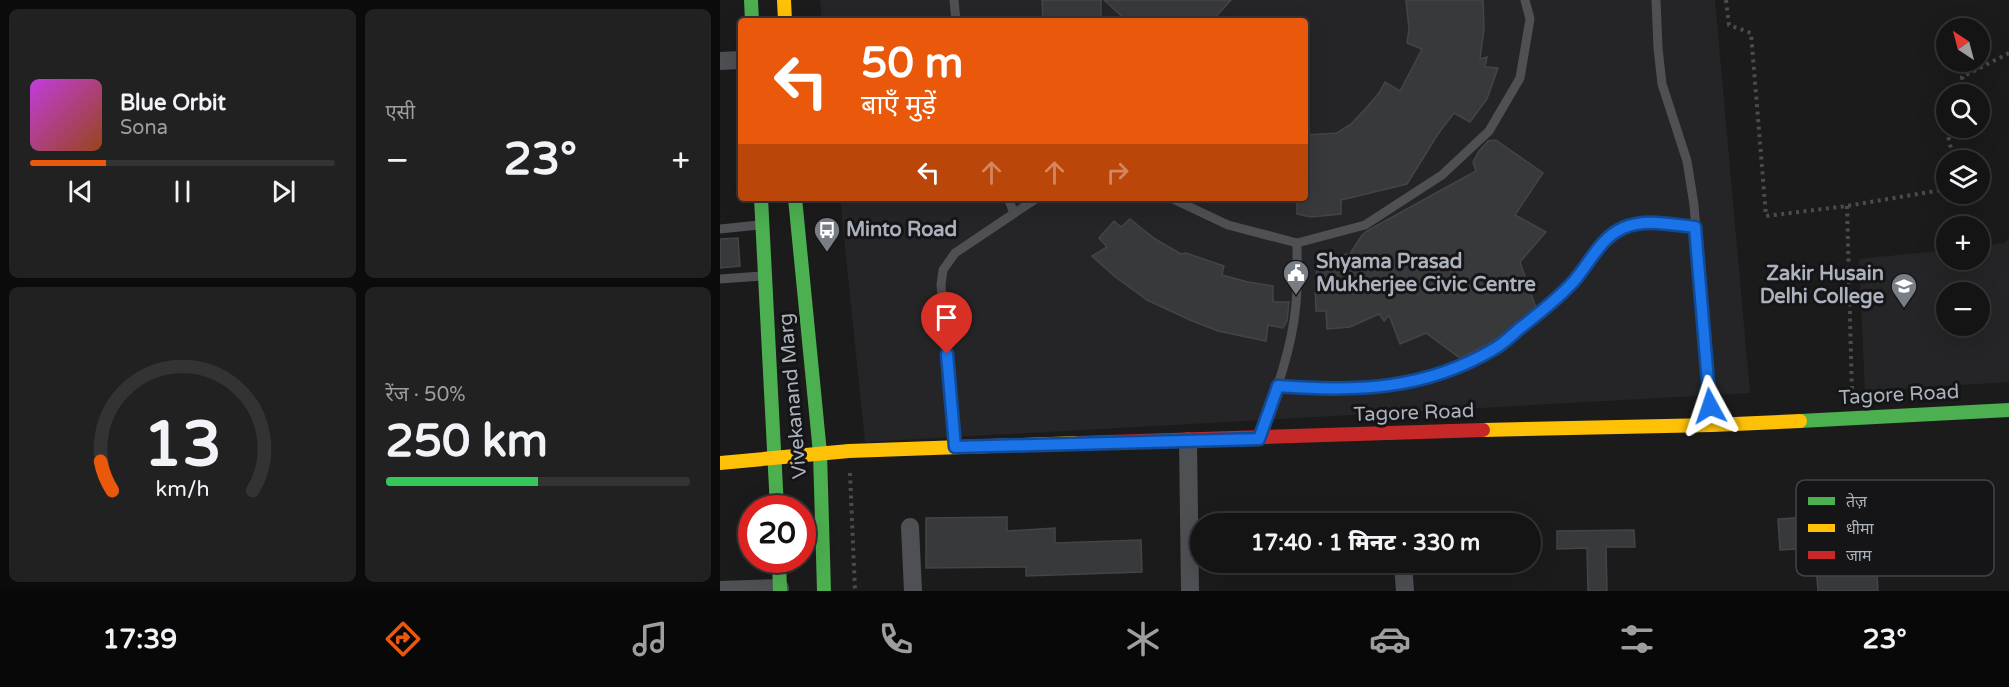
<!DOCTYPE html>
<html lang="hi">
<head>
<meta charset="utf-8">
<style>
  :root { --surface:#141414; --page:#212122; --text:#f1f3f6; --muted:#9d9ea0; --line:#333334; --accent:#ea580c }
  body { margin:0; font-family:"Varela Round","Noto Sans Devanagari",sans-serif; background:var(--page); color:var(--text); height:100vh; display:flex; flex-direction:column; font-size:22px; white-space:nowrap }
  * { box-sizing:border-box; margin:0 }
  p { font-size:20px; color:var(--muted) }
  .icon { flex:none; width:33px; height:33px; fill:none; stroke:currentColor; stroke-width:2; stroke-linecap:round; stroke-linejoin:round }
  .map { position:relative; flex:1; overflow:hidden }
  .side { display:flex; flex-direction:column; gap:9px; padding:9px; background:#0b0b0b; width:720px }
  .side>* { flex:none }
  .hud { position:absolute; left:18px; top:18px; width:570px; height:183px; border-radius:6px; box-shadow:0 6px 24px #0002,0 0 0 2px var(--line); background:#ea580c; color:#fff; overflow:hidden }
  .needle { width:39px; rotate:324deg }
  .fabs { position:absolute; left:1216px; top:18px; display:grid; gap:12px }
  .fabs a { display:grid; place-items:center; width:54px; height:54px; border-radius:50%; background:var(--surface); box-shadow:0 6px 24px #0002,0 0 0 2px var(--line); font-size:30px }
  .speed { position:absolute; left:18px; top:495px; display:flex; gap:12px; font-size:30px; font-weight:700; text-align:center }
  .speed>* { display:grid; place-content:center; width:78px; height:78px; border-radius:50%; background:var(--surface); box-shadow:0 6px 24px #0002,0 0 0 2px var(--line); line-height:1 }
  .speed .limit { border:9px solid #d22; background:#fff; color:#111 }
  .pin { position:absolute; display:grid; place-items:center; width:51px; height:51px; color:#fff; margin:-62px -26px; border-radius:50% 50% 50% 0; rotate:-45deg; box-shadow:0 0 6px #0007 }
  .pin .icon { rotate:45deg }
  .me { position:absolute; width:66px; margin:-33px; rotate:355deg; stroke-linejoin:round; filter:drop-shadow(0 0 4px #0008) }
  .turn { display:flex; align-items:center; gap:21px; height:126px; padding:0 24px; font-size:27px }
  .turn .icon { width:78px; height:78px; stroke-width:2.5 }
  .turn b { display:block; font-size:42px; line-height:51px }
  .lanes { display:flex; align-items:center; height:57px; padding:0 24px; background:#0003; justify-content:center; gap:30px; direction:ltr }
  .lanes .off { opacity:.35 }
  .big { font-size:45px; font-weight:800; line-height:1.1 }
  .side .card { flex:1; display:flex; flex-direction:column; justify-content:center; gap:9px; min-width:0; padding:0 21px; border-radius:9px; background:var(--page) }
  .side .dial { align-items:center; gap:0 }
  .dial svg { height:156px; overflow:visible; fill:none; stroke:var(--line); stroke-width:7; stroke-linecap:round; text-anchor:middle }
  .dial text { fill:var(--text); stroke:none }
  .song { display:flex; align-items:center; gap:18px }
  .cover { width:72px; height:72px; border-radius:9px; background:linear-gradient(135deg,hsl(290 70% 55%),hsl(20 70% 35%)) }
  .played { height:6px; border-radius:3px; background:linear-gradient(90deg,var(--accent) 25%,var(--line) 25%) }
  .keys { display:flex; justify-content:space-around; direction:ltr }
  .heat { display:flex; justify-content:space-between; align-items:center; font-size:33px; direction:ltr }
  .charge { height:9px; border-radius:4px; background:linear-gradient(90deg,#34c759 50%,var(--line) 0) }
  .side .tiles { flex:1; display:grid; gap:9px; grid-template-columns:repeat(2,1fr) }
  .trip { position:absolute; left:470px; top:513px; width:351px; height:60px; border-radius:30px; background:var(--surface); box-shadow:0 6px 24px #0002,0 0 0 2px var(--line); font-weight:800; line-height:60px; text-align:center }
  .dock { display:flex; height:96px; justify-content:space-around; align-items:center; background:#080808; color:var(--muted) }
  .dock .icon { width:42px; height:42px }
  .dock .active { color:var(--accent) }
  .dock b { font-size:27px; color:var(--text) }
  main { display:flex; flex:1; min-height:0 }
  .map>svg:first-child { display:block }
  .built { fill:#252528; fill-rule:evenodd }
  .building { fill:#38393b; stroke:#434447; stroke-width:1.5 }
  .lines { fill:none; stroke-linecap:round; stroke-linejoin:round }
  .path { stroke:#4b4c4f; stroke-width:4; stroke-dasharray:3 4.5; stroke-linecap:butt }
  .lane { stroke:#4f5054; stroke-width:9 }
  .street { stroke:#4f5054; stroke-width:18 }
  .fast { stroke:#4caf50; stroke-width:14 }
  .slow { stroke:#ffc107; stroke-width:14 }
  .jam { stroke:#c62828; stroke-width:14 }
  .route-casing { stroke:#114b97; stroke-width:15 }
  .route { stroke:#1a73e8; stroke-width:10 }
  .labels { text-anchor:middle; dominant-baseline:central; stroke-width:6; stroke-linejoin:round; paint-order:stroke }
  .poi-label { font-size:20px; font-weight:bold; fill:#acb2bc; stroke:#151517; text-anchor:start }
  .street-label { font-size:20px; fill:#acb2bc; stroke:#151517 }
  .key { fill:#151517; stroke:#424449; stroke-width:1.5 }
  .key-label { font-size:16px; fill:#acb2bc }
</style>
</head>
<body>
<main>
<section class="side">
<div class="tiles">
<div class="card">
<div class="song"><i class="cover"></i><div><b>Blue Orbit</b><p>Sona</p></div></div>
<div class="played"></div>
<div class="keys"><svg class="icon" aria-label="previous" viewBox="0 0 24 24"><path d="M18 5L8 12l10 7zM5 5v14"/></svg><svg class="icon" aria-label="pause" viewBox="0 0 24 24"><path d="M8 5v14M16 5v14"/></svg><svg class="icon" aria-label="next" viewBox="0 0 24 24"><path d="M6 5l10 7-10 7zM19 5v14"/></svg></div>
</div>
<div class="card"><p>एसी</p>
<div class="heat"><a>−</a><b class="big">23°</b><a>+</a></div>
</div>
<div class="card dial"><svg viewBox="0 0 100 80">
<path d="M14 69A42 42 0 1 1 86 69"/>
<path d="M14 69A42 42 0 0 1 8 54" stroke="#ea580c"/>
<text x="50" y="56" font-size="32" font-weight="700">13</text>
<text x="50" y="72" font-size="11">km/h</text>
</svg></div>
<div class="card"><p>रेंज · 50%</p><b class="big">250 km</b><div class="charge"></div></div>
</div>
</section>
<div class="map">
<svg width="1289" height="591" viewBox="0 0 1289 591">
  <rect width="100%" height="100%" fill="#1b1b1b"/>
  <g class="built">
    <polygon points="100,0 995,0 1030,393 145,442 120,198 585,198 585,21 102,21"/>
    <path d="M1289 237V382L1145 391 1139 259 1227 250V260H1260V246L1285 243ZM1227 292H1260V326H1227Z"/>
  </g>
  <g class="building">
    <polygon points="322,0 381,0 381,21 323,21"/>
    <polygon points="384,0 511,0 492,21 407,21"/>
    <polygon points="686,0 763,0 764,29 760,59 767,57 765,67 778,68 767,99 750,122 734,113 718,134 687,184 621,200 621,214 591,217 577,214 577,198 585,198 585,174 590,175 585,135 617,133 631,124 647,107 659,93 665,82 680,91 702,49 687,43 689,29"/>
    <polygon points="776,140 823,173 795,215 826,232 800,262 816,308 772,342 740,358 706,333 680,344 669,315 664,321 659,314 630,327 607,329 606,311 596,311 595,284 598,263 620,255 630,254 642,235 647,231 756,171 753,162 759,151 768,141"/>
    <polygon points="410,219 435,239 461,254 466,253 504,266 502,275 528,282 553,286 553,302 569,302 567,321 563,328 548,325 546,341 498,331 470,320 427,300 394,276 372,256 387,247 379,238 394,221 401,227"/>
    <polygon points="18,238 20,266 0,268 0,239"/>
    <polygon points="1154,513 1158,591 1098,591 1095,548 1060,550 1058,519"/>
    <polygon points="287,517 287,531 335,528 335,543 421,540 422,572 306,576 306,567 206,568 206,518"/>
    <polygon points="914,530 915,547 886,547 887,591 868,591 867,548 837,549 837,531"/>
  </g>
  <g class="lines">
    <g class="path">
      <polyline points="1006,0 1009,25 1031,33 1046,216 1127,206 1227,189"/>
      <polyline points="1247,94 1242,77 1289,53"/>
      <polyline points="1227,124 1225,125 1234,160"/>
      <polyline points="1127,206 1132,394"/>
      <polyline points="130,473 135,591"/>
    </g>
    <g class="lane">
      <polyline points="234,0 236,21"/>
      <polyline points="936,0 938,48 942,84 967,161 974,205 991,423"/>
      <polyline points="288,198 294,213"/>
      <polyline points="451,198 508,225 577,243 645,225 722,175 769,131 800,78 810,19 805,0"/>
      <polyline points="0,229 39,225"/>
      <polyline points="0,279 42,276"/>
      <polyline points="558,386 614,390 662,386 706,379 731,370 776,348 830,305 855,280 883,243 903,228 928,223 976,227"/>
      <path d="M540 434C556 392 572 349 576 304 578 284 577 263 577 243"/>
      <polyline points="235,445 221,285 223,270 235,253 317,198"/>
    </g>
    <g class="street">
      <polyline points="0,61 21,60"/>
      <polyline points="468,441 470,591"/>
      <polyline points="190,527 193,591"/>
      <polyline points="683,563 685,591"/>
      <polyline points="0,590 60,588"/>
    </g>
    <g class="fast">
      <polyline points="31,0 32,21"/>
      <polyline points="41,198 57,508"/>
      <polyline points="75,198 100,453 104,591"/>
      <polyline points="1080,421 1289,410"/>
      <polyline points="59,560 60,591"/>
    </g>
    <g class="slow">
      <polyline points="64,0 65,21"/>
      <polyline points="763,430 992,425 1080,421"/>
      <polyline points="0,463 129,451 358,443"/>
    </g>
    <polyline class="jam" points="358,443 763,430"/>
  </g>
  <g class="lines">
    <g class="route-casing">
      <path id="route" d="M227 354 235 447 539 439 558 386C636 392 705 390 774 349 783 344 791 336 799 329 818 314 838 299 854 281 870 263 880 238 903 228 925 218 953 225 975 227L990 406"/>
    </g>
    <use href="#route" class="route"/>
  </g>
  <defs>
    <g id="bus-pin" transform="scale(1.35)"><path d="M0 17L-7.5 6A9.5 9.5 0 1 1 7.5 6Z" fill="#797d84" stroke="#151517"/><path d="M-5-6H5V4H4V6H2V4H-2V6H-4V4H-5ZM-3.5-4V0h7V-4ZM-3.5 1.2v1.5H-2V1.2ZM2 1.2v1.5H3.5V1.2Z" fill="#fff"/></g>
    <g id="civic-pin" transform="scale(1.35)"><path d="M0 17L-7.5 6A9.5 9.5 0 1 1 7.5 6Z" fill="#797d84" stroke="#151517"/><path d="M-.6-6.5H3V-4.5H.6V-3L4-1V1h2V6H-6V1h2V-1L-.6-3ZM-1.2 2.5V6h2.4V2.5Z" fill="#fff"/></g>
    <g id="university-pin" transform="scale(1.35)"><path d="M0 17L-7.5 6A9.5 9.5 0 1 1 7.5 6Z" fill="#797d84" stroke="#151517"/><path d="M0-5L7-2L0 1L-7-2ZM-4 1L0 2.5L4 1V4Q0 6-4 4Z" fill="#fff"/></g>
  </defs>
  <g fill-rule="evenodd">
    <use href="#bus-pin" x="107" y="230"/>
    <use href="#civic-pin" x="576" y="273"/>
    <use href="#university-pin" x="1184" y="286"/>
  </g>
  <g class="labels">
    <g class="poi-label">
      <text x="126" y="230">Minto Road</text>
      <text x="596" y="262">Shyama Prasad<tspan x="596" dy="23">Mukherjee Civic Centre</tspan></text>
      <text x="1164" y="274" text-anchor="end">Zakir Husain<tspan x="1164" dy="23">Delhi College</tspan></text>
    </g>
    <g class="street-label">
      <text transform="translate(1179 395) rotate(-3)">Tagore Road</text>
      <text transform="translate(73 396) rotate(-95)">Vivekanand Marg</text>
      <text transform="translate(694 413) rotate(-2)">Tagore Road</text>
    </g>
  </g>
  <rect x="1076" y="480" width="198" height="96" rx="9" class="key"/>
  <rect x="1088" y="497" width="27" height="8" fill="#4caf50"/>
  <rect x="1088" y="524" width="27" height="8" fill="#ffc107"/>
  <rect x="1088" y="551" width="27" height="8" fill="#c62828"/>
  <g class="key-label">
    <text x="1126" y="507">तेज़</text>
    <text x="1126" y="534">धीमा</text>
    <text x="1126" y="561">जाम</text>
  </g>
</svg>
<div class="fabs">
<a><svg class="needle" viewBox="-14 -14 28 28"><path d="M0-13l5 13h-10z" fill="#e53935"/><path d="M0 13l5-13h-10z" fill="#9d9ea0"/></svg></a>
<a><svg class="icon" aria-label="search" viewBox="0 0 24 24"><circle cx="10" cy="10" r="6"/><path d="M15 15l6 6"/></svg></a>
<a><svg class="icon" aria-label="layers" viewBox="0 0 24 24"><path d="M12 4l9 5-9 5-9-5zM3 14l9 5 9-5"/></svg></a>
<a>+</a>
<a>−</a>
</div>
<div class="speed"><div class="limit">20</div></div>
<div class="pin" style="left:227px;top:354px;background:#d93025"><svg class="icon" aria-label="arrive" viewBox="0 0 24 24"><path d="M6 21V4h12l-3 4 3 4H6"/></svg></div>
<svg class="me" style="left:990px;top:406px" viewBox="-20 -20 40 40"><path d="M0-17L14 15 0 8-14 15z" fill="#1a73e8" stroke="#fff" stroke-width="4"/></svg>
<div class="trip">17:40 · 1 मिनट · 330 m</div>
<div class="hud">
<div class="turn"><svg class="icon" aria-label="left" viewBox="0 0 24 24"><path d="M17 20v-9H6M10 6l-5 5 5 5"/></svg><div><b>50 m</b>बाएँ मुड़ें</div></div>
<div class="lanes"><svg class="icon" aria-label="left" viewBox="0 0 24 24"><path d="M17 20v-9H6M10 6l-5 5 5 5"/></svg><svg class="icon off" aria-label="ahead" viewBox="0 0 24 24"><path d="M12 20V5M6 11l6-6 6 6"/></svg><svg class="icon off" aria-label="ahead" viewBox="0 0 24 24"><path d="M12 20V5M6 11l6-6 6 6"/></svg><svg class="icon off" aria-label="right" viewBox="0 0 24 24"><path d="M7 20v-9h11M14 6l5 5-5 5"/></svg></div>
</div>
</div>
</main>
<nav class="dock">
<b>17:39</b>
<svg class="icon active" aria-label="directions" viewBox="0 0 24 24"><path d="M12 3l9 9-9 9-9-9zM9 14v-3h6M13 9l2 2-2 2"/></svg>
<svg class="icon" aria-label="music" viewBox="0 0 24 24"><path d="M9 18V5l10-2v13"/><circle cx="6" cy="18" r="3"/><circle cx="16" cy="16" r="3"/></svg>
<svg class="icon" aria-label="phone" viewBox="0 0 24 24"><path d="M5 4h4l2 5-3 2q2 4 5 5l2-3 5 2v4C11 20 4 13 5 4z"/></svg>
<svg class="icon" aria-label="climate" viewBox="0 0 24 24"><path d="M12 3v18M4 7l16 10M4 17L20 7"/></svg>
<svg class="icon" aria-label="car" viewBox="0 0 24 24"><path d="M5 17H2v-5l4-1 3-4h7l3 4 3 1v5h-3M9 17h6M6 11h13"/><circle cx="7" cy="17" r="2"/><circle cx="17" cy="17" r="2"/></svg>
<svg class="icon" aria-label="filters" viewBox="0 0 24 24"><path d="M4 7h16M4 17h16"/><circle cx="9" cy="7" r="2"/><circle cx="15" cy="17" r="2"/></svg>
<b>23°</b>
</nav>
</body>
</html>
